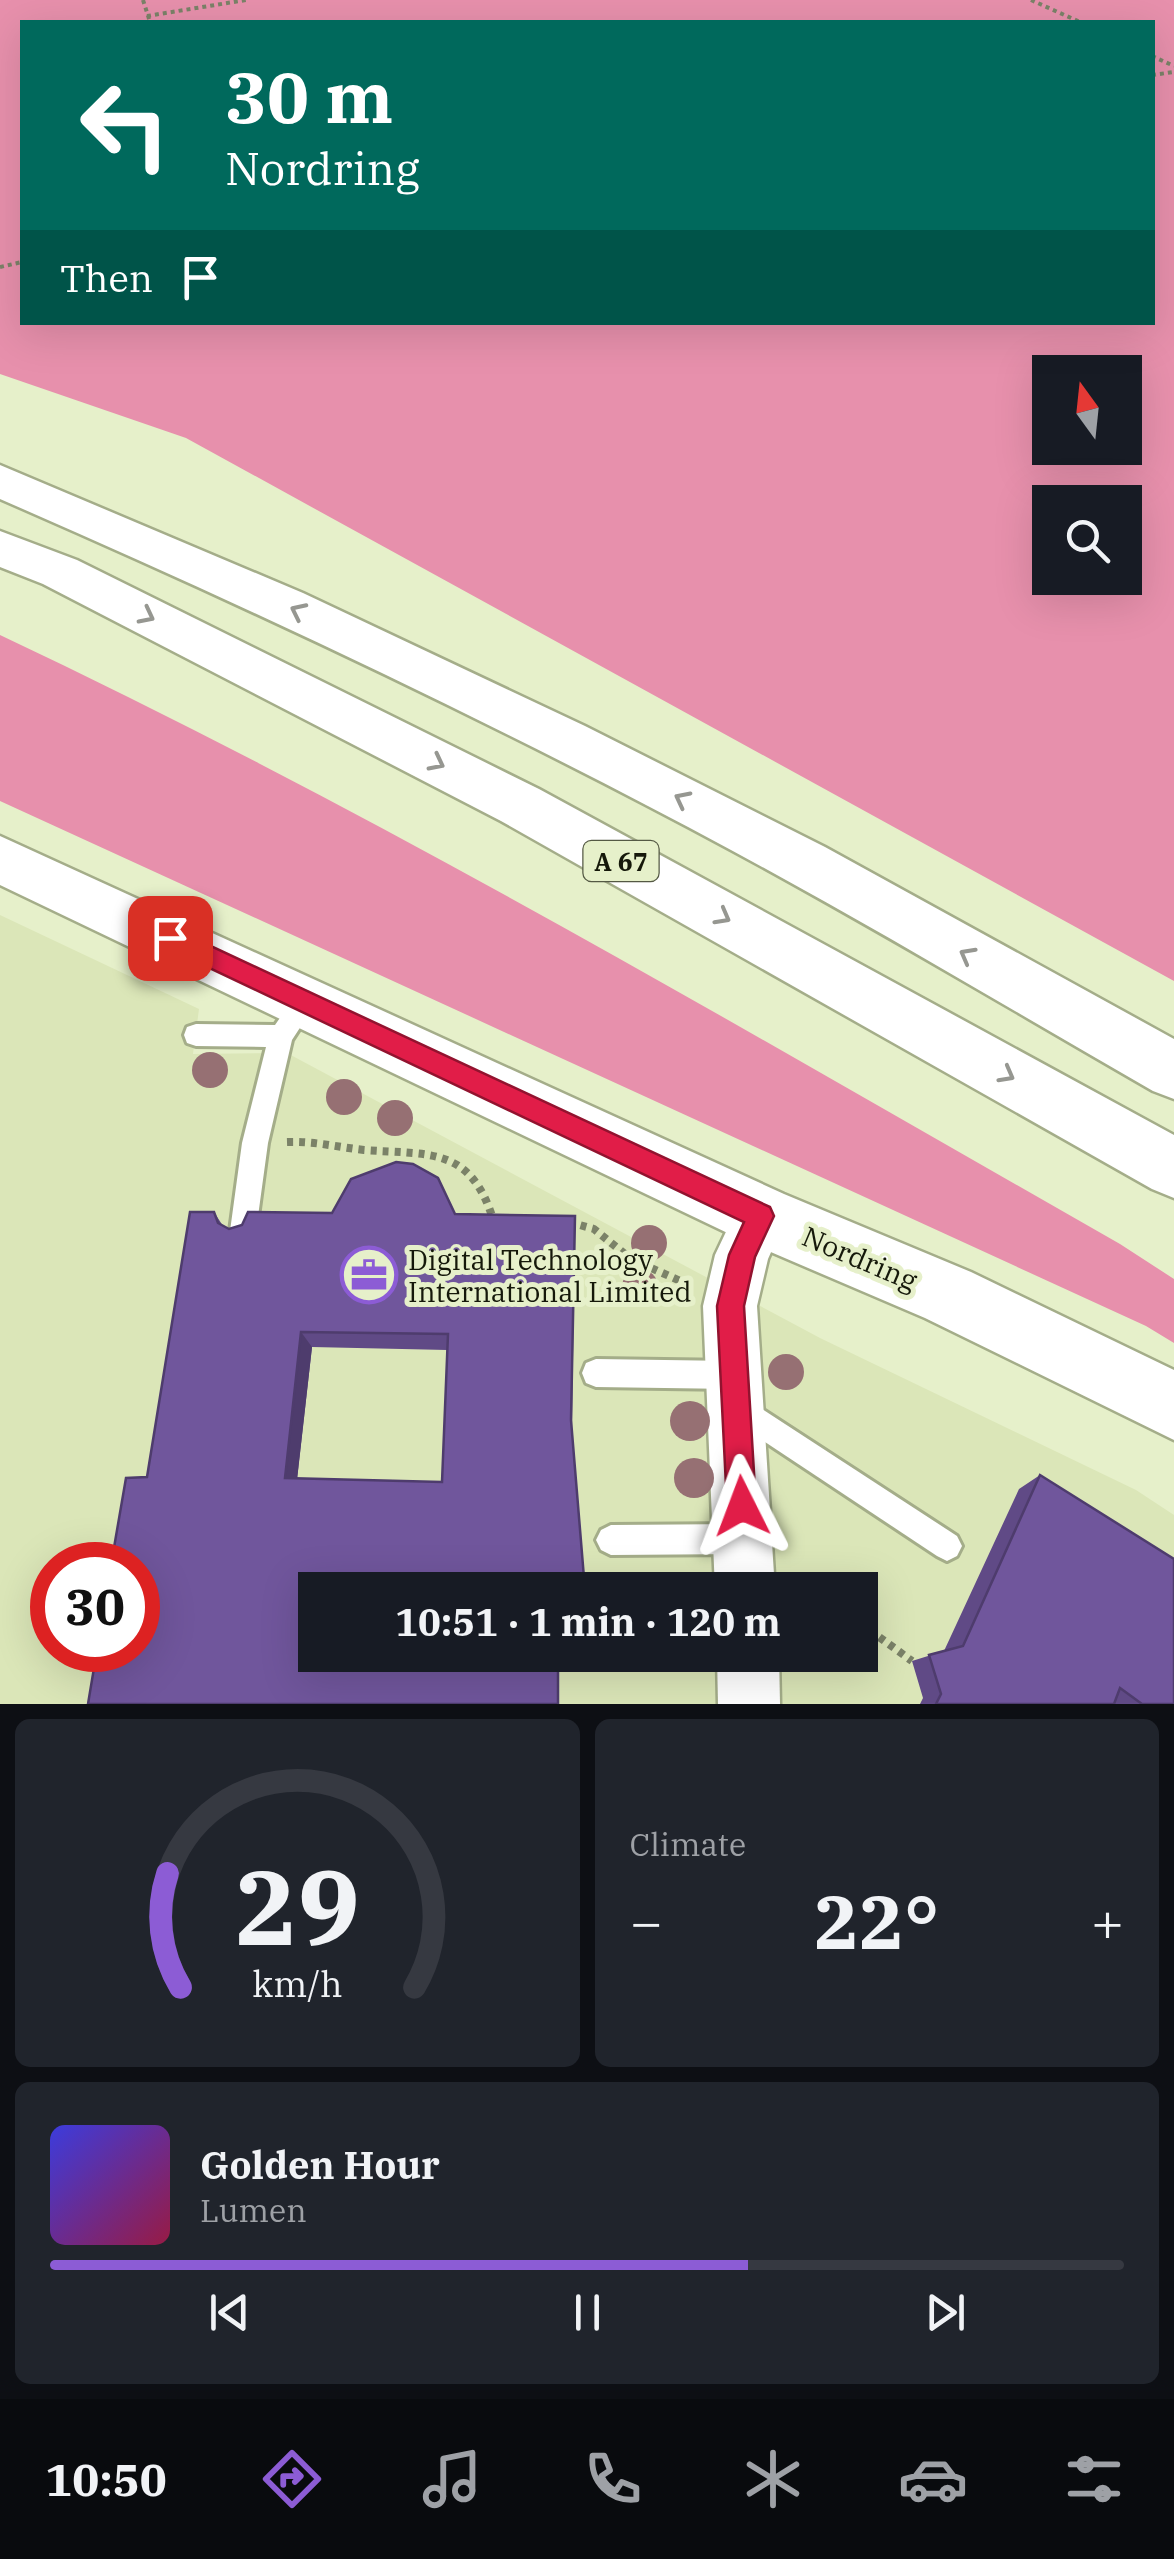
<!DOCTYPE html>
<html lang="en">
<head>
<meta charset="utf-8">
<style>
  :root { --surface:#171b24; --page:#20242c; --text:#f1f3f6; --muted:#9ea1a6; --line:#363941; --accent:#8c5cd5 }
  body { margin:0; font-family:"IBM Plex Serif",serif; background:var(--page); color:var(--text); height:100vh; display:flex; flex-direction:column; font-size:38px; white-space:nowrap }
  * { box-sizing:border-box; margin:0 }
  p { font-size:32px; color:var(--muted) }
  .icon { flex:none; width:55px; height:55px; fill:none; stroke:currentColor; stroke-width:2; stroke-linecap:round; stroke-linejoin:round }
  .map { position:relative; height:1704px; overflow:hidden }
  .drawer { display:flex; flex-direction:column; gap:15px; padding:15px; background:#0d0f14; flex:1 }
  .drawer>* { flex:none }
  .guide { position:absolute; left:20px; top:20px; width:1135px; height:305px; border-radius:0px; box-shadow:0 10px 40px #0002; background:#00695c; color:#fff; overflow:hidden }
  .needle { width:65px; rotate:345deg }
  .buttons { position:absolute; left:1032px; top:355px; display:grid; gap:20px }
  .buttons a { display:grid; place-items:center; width:110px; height:110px; border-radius:0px; background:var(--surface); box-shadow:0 10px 40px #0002; font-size:50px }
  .speed { position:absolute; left:30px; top:1542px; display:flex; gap:20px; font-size:50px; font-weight:700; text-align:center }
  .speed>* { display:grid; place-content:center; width:130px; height:130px; border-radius:50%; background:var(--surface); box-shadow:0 10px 40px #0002; line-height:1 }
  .speed .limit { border:15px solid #d22; background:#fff; color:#111 }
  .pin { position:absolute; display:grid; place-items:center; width:85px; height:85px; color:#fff; margin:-42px; border-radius:20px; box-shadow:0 5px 15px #0006 }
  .me { position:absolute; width:110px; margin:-55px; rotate:357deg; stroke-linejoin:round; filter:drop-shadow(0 0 8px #0008) }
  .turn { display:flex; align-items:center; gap:35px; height:210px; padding:0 40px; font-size:45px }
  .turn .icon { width:130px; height:130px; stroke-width:2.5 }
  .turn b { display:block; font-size:70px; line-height:85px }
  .then { display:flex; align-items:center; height:95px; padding:0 40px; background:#0003; gap:20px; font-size:38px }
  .big { font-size:75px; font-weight:800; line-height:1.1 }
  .drawer .card { flex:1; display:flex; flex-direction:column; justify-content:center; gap:15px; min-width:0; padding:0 35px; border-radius:15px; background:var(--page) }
  .drawer .dial { align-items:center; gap:0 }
  .dial svg { height:260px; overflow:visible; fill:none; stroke:var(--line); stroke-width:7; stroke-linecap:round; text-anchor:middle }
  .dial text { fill:var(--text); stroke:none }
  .song { display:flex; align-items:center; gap:30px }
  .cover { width:120px; height:120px; border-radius:15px; background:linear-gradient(135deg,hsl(240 70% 55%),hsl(340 70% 35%)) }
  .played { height:10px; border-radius:5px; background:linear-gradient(90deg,var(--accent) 65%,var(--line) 65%) }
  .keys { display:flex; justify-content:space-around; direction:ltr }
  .heat { display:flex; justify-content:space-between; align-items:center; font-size:55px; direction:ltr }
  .drawer .tiles { flex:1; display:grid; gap:15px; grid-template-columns:1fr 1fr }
  .card:last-child { grid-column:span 2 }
  .trip { position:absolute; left:298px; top:1572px; width:580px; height:100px; border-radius:0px; background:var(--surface); box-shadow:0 10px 40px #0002; font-weight:800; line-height:100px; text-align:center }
  .tabs { display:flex; height:160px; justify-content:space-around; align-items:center; background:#090b0e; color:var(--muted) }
  .tabs .icon { width:70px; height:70px }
  .tabs .selected { color:var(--accent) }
  .tabs b { font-size:45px; color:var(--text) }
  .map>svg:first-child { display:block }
  .built { fill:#dbe6b8; fill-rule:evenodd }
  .forest { fill:#e790ac; fill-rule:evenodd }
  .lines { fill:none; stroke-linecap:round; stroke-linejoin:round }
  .service-casing { stroke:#a4ad89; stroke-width:6 }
  .minor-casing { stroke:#a4ad89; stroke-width:5 }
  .secondary-casing { stroke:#a4ad89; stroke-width:5 }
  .motorway-casing { stroke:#a4ad89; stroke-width:5 }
  .path-far1 { stroke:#7b8268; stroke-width:4; stroke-dasharray:4 4; stroke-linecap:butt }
  .path { stroke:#7b8268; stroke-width:8; stroke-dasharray:6 6; stroke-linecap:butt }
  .service { fill:#fff; fill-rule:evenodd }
  .minor { fill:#fff; fill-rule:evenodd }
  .secondary { fill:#fff; fill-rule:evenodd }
  .motorway { fill:#fff; fill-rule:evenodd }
  .tree { fill:#967073 }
  .wall { fill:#604a86; fill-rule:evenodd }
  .shaded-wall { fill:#4e3c6d }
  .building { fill:#70569c; stroke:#4e3c6d; stroke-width:2.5; fill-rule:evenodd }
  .oneway { stroke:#969791 }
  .route { fill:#e11d48; stroke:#92132f; stroke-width:2.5 }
  .labels { text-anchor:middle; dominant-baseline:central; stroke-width:10; stroke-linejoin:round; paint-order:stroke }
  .shield { fill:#e6f0ca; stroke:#545944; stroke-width:2.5 }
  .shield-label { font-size:25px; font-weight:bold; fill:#15180a }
  .street-label { font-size:28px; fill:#15180a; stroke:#e6f0ca }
  .poi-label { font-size:28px; fill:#15180a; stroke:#e6f0ca; text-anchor:start }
</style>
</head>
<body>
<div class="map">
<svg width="1174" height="1704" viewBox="0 0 1174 1704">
  <rect width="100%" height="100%" fill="#e6f0ca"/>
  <path class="built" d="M0 915 199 1009 193 1054 287 1053 820 1338 1136 1490 1174 1515V1704H0ZM52 1565H138V1650H52ZM315 1590H860V1655H315Z"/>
  <g class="forest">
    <path d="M0 0H1174V981L186 438 0 374ZM22 22H1152V322H22ZM1050 372H1125V448H1050ZM1050 502H1125V578H1050Z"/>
    <path d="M0 635C384 816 751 1034 1120 1244L1174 1279V1343L1146 1326 0 801Z"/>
  </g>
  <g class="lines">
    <g class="service-casing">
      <g id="service">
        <polygon points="306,989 314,992 318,1000 292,1040 268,1143 256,1231 252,1240 243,1244 234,1240 230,1231 242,1143 266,1047 196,1046 187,1043 184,1035 187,1027 196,1024 275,1025 298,992"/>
        <polygon points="596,1359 733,1361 743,1365 747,1375 743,1385 733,1389 596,1387 586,1383 582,1373 586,1363"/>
        <polygon points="739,1394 957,1536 962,1546 957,1556 947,1561 937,1556 729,1418 725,1408 729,1398"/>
        <polygon points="742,1524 752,1529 757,1539 752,1549 742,1554 611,1555 601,1550 596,1540 601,1530 611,1525"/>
      </g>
    </g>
    <g class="minor-casing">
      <g id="minor">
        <polygon points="761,1190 780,1198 787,1216 768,1259 757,1306 775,1590 715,1590 703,1306 715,1255 742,1198"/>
        <polygon points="717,1655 779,1655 780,1704 718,1704"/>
      </g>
    </g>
    <g class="secondary-casing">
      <polygon id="secondary" points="0,836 784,1194 971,1272 1174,1370 1174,1440 925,1318 738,1238 0,885"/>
    </g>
    <g class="motorway-casing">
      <g id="motorway">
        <path d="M0 465 303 593 585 726 825 847 1174 1039V1099L1153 1091C1012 1010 874 927 731 850 493 722 248 607 0 499Z"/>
        <polygon points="0,531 77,560 539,789 1174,1135 1174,1198 1152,1189 501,821 43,584 0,567"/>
      </g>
    </g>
    <g class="path-far1">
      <polyline points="143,0 150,22"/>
      <polyline points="1031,0 1080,22"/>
      <polyline points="147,16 246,0"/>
      <polyline points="1152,56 1174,66"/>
      <polyline points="1152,75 1174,72"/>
      <polyline points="0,267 22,262"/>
    </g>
    <g class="path">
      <path d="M287 1142C314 1141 337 1147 364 1150 429 1155 470 1146 493 1219"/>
      <polyline points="569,1222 594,1229 631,1259 685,1283"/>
      <polyline points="797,1577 814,1590"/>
      <polyline points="860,1623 912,1661"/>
    </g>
    <use href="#service" class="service"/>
    <use href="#minor" class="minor"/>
    <use href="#secondary" class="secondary"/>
    <use href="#motorway" class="motorway"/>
  </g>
  <g class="tree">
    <circle cx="210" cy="1070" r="18"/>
    <circle cx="344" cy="1097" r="18"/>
    <circle cx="395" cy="1118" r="18"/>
    <circle cx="649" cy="1243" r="18"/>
    <circle cx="640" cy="1287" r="18"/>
    <circle cx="786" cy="1372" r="18"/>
    <circle cx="690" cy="1421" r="20"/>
    <circle cx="694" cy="1478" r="20"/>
  </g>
  <g class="wall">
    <path d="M396 1162 413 1164 438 1178 455 1214 575 1216 572 1428 585 1590H315V1655H559V1704H88L97 1650H138V1565H111L126 1478 147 1477 190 1212H214L223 1226 229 1229 242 1225 248 1212 332 1213 351 1179ZM312 1347 447 1350 442 1482 297 1479Z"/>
    <polygon points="1040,1475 1174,1704 920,1704 923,1698 912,1661 944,1651 1019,1489"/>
  </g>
  <polygon class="shaded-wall" points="301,1332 312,1347 296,1489 285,1478"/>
  <g class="building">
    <path d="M396 1162 413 1164 438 1178 455 1214 575 1216 571 1420 585 1590H315V1655H558V1704H88L97 1650H138V1565H111L126 1478 147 1477 190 1212H214L218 1223 229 1229 242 1225 248 1212 332 1213 351 1179ZM301 1332 448 1334 442 1482 285 1478Z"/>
    <polygon points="1040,1475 1174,1559 1174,1704 1142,1704 1120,1688 1114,1704 936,1704 941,1694 929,1655 963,1646"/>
  </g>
  <defs><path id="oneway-chevron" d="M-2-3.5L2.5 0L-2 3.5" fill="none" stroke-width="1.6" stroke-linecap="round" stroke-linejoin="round" transform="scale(2.5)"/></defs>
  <g class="oneway">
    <use href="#oneway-chevron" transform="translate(298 611) rotate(-154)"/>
    <use href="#oneway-chevron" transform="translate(147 616) rotate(27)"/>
    <use href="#oneway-chevron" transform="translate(437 763) rotate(27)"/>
    <use href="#oneway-chevron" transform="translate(682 799) rotate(-153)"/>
    <use href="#oneway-chevron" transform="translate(723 917) rotate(29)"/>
    <use href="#oneway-chevron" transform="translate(967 955) rotate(-151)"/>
    <use href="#oneway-chevron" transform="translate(1007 1075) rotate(29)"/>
  </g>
  <polygon class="route" points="170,927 770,1207 774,1216 755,1257 744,1306 756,1506 752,1516 742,1520 731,1516 727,1506 717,1306 729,1255 744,1222 161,945 158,938 161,930"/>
  <defs>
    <g id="office-ring" transform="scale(2.875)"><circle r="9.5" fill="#e6f0ca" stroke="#8c5cd5" stroke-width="1.5"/><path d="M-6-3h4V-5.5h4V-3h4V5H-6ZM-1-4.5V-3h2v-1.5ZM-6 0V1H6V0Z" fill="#8c5cd5"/></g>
  </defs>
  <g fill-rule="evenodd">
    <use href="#office-ring" x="369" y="1275"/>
  </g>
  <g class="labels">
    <rect class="shield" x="583.5" y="841" width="75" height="40" rx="8"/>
    <g class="shield-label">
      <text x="621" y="861">A 67</text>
    </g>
    <g class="street-label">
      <text transform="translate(860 1258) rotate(23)">Nordring</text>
    </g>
    <g class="poi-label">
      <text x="408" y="1259">Digital Technology<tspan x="408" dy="32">International Limited</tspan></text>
    </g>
  </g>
</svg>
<div class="buttons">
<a><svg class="needle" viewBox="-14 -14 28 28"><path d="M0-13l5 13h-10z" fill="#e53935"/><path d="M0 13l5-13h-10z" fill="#9ea1a6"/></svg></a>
<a><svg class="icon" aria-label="search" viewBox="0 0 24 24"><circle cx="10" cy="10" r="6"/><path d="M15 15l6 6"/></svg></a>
</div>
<div class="speed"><div class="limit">30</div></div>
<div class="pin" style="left:170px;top:938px;background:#d93025"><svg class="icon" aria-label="arrive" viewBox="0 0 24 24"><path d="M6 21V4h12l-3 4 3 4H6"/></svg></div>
<svg class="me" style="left:742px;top:1506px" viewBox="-20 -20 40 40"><path d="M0-17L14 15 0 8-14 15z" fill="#e11d48" stroke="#fff" stroke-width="4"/></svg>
<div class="trip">10:51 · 1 min · 120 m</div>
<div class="guide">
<div class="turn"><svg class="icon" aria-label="left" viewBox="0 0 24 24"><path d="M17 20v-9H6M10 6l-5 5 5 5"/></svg><div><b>30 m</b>Nordring</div></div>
<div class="then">Then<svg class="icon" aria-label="arrive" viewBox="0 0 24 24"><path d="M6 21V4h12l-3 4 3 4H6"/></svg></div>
</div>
</div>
<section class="drawer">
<div class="tiles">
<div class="card dial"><svg viewBox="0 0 100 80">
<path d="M14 69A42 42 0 1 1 86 69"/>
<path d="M14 69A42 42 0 0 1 10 34" stroke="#8c5cd5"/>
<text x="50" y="56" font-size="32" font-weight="700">29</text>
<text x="50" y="72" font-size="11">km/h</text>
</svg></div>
<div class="card"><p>Climate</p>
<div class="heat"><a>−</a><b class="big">22°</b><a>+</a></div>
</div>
<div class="card">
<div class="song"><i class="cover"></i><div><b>Golden Hour</b><p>Lumen</p></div></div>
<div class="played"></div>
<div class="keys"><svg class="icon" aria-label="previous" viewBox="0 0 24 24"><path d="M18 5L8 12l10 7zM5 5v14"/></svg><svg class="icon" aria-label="pause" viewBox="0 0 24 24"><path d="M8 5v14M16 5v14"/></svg><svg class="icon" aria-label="next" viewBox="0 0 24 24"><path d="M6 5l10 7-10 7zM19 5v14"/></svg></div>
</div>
</div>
</section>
<nav class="tabs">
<b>10:50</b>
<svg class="icon selected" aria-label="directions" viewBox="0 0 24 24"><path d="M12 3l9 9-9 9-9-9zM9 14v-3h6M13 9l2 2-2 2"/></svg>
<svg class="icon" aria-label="music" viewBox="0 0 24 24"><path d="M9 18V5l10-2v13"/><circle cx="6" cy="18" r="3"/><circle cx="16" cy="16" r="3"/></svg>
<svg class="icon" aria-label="phone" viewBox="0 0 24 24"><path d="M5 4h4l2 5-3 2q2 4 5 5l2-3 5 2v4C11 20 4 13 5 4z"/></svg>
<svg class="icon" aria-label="climate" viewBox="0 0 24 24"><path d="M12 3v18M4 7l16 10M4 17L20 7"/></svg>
<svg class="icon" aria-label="car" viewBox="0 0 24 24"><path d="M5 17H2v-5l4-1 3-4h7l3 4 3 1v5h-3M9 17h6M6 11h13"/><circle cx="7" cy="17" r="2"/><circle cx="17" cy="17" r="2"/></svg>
<svg class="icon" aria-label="filters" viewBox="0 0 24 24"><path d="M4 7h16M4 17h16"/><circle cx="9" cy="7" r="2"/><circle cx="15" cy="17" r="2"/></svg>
</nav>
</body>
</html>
